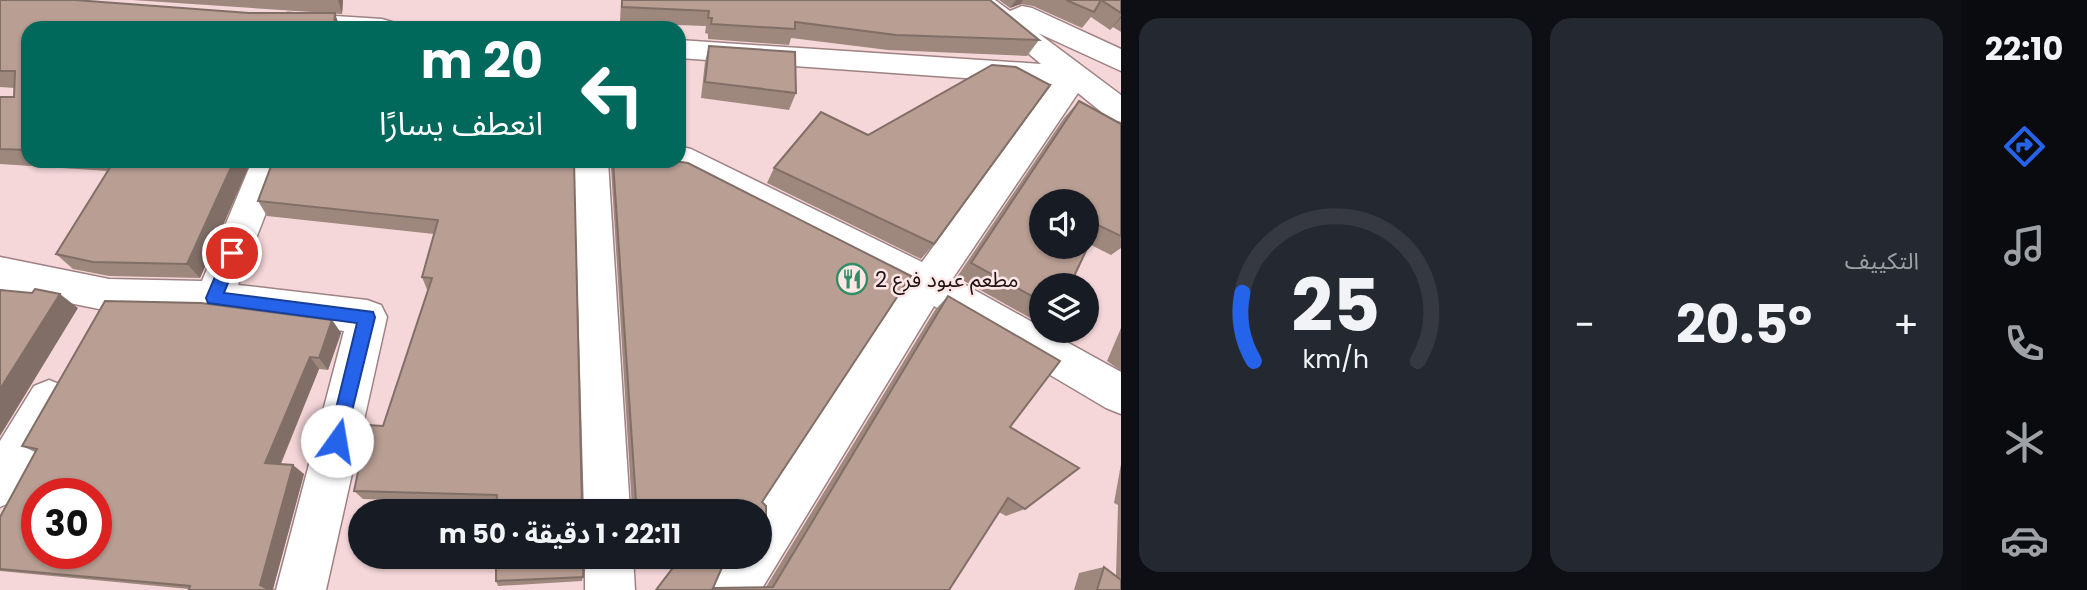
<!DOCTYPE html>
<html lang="ar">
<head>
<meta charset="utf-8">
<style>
  :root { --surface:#171b24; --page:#242831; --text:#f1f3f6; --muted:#9ea1a6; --line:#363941; --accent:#2563eb }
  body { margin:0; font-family:Poppins,"Noto Sans Arabic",sans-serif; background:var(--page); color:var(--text); direction:rtl; height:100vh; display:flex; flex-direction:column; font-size:26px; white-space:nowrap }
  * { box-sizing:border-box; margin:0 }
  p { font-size:23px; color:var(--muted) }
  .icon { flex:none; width:38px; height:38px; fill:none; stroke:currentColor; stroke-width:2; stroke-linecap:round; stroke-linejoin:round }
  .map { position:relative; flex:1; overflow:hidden; direction:ltr }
  .drawer { display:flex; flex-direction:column; gap:18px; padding:18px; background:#0d0f14; width:840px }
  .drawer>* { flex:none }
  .top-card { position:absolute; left:21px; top:21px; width:665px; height:147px; border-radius:21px; box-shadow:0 2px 5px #0004; direction:rtl; background:#00695c; color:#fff; overflow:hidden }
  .fabs { position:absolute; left:1029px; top:189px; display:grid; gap:14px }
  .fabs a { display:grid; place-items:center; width:70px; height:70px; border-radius:50%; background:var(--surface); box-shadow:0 2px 5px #0004; font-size:35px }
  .speed { position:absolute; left:21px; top:478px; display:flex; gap:14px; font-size:35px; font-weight:700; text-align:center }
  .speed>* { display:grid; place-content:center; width:91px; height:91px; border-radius:50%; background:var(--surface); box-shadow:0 2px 5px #0004; line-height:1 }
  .speed .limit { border:10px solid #d22; background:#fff; color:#111 }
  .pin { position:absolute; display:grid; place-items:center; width:60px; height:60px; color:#fff; margin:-30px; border:4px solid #fff; border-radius:50%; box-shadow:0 2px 7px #0007 }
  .me { position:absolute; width:77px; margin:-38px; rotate:13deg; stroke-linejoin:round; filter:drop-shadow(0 0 5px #0008) }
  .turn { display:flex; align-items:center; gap:24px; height:147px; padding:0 28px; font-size:32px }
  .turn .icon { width:91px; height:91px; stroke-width:2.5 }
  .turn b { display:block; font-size:49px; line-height:60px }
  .big { font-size:52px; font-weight:700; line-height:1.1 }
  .drawer .widget { flex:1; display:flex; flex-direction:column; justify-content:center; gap:10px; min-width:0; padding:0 24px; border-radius:21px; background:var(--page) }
  .drawer .dial { align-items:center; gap:0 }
  .dial svg { height:182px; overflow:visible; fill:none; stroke:var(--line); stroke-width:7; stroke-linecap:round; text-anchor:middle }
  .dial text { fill:var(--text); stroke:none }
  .heat { display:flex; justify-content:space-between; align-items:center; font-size:38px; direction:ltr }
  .drawer .tiles { flex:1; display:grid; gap:18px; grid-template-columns:repeat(2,1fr) }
  .trip { position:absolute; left:348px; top:499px; width:424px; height:70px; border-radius:35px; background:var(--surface); box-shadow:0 2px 5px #0004; font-weight:700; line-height:70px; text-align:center; direction:rtl }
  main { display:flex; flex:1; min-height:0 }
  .dock { display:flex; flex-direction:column; width:126px; justify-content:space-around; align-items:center; background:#090b0e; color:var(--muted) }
  .dock .icon { width:49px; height:49px }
  .dock .current { color:var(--accent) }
  .dock b { font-size:32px; color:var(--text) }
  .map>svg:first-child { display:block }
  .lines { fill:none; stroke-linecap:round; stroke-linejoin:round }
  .minor-casing { stroke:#9e8283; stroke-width:3 }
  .minor { fill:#fff; fill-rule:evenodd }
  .wall { fill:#9e887e }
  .shaded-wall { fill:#816f67 }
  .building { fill:#b89e93; stroke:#816f67; stroke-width:2; fill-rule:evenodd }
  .route { fill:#2563eb; stroke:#184099; stroke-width:2 }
  .labels { text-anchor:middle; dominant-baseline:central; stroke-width:5; stroke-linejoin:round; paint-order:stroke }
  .poi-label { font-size:21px; fill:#1e1415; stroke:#ffe6e7; text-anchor:start }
</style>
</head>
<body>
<main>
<nav class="dock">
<b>22:10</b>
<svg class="icon current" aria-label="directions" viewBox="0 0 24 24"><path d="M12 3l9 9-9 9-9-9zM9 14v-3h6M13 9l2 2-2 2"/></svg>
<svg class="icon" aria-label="music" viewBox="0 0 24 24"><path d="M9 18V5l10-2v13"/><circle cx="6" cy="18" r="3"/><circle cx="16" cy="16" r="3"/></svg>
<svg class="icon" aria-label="phone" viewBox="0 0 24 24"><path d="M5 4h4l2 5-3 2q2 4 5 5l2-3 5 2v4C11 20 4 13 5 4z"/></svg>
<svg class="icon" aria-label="climate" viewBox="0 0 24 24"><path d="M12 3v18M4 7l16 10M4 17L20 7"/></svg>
<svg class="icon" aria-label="car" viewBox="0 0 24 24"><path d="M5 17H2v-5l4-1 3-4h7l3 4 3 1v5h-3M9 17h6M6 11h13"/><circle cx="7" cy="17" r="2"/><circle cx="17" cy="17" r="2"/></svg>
</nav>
<section class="drawer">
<div class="tiles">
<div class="widget"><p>التكييف</p>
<div class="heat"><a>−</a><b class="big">20.5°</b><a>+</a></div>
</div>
<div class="widget dial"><svg viewBox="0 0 100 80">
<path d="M14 69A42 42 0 1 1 86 69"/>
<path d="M14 69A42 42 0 0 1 9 39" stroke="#2563eb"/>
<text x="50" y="56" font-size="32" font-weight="700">25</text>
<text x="50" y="72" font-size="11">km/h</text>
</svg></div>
</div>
</section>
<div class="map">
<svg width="1121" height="590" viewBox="0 0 1121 590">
  <rect width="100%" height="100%" fill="#f6d7d9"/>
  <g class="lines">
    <g class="minor-casing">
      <g id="minor">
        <polygon points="965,0 995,0 1010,11 1022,6 1032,8 1121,49 1121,71 1038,33 1121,95 1121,122 1110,119 1078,93 953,278 1041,327 1041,331 1047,331 1121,372 1121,414 1106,408 934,306 761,590 708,590 725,556 760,556 760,511 756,511 903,289 667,167 664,161 679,161 679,146 691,149 922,262 1052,84 679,58 679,40 1041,64"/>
        <polygon points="288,13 382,19 392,22 396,28 278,28 274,22 278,16"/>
        <polygon points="252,161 286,161 238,285 367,300 381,305 387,317 326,590 276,590 344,331 214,314 109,311 0,289 0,257 109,279 202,281"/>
        <polygon points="574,161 608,161 630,511 584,511"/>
        <polygon points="49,380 64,386 70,400 16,500 0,507 0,441 34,386"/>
        <polygon points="585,556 633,556 635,590 585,590"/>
      </g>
    </g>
    <use href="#minor" class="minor"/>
  </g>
  <g class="wall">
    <polygon points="0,0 28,28 28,161 251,161 200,278 109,276 73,269 56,254 108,171 0,164 0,97 14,97 14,88 0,87"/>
    <polygon points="132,0 343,0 342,14"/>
    <polygon points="621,0 990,0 1039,40 1027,56 888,50 791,38 789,45 708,39 708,34 705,33 706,26 620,23"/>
    <polygon points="999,0 1121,0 1121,32 1113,27 1110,30 1091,17 1082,28 1033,6 1021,4 1010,8"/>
    <polygon points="709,46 796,93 789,110 701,98 705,62"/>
    <polygon points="1079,101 1121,124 1121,248 1111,255 1089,244 1041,285 1041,324 957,277 1064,118"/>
    <polygon points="574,161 497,503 363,499 354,491 383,426 428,292 422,277 434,234 267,216 258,201"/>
    <polygon points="612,161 674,161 762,502 766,548 760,552 760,511 649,511 632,508 611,168"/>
    <polygon points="774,168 934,244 921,259 767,183"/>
    <polygon points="948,296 1010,427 1025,509 1006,516 999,512 949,590 655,590 681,556 727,556 713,588 766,587 935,310"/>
    <polygon points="332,320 341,333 328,370 319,369 281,464 304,474 273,589 275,590 189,590 189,589 0,571 0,517 35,452 22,446"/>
    <polygon points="1121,328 1121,371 1107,361"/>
    <polygon points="1121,464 1121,590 1074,590 1079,573 1104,567 1116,576 1118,505 1114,503"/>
    <polygon points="583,577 582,581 498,586 496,581"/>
  </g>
  <g class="shaded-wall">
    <polygon points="338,0 343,0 342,14"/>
    <polygon points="1016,0 1023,0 1021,4 1010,8"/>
    <polygon points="335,13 340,28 334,28"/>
    <polygon points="1121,16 1121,18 1110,30"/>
    <polygon points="234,161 251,161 200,278 187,264"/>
    <polygon points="60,294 78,308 0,436 0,389"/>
    <polygon points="332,320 341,333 328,370 319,358"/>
    <polygon points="310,357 319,369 277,472 265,463"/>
    <polygon points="293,465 304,474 273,589 275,590 270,590 260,585"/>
  </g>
  <g class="building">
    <polygon points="0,0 75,0 249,13 335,13 334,28 28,28 28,150 0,149 0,97 14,97 15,71 0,71"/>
    <polygon points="622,0 990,0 1039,40 896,35 795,22 795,29 711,24 712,18 708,18 709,11 622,7"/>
    <polygon points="1066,0 1121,0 1121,13 1101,0 1094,12"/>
    <polygon points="709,46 795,52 796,93 705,82"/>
    <polygon points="992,65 1016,67 1050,85 934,244 774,168 821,112 868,135"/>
    <path d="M1079 101 1121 124V236L1098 225 1070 285H1041V301L971 263ZM1041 201H1087V247H1041Z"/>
    <polygon points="114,161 234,161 187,264 93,262 56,254"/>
    <polygon points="273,161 574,161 582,504 594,506 594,511 496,511 497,495 354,491 368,425 383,426 432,278 422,277 438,220 258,201"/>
    <polygon points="613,161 674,161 688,163 911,276 762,502 766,506 766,548 760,548 760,511 697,511 636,501"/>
    <polygon points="35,289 60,294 0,389 0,290 32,293"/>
    <polygon points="948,296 1060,361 1010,427 1079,468 1025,509 1008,498 949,590 656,590 682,556 727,556 713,588 773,587"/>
    <path d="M105 301 201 303 332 320 319 358 310 357 265 463 293 465 260 585 270 590H189L190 586 0 569V517L37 449 22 446ZM37 494H96V553H37Z"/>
    <polygon points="496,556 584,556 583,577 496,581"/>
    <polygon points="1104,567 1121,580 1121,590 1097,590"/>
  </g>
  <polygon class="route" points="232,246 240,253 224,293 373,312 375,317 343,448 337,450 330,448 328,441 357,323 208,303 206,298 225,253"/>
  <defs>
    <g id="restaurant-ring" transform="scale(1.575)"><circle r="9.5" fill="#ffe6e7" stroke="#328e65" stroke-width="1.5"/><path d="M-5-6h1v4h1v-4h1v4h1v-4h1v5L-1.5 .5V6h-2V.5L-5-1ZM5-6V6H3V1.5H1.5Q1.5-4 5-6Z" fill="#328e65"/></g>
  </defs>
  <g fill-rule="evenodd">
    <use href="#restaurant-ring" x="852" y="279"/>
  </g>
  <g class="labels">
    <g class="poi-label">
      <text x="875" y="279">مطعم عبود فرع 2</text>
    </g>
  </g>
</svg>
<div class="fabs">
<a><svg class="icon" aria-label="sound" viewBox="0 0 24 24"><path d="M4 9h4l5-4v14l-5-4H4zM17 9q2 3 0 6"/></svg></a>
<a><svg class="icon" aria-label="layers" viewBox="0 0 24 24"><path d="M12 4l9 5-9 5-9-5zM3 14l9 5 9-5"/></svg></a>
</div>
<div class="speed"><div class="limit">30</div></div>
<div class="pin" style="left:232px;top:253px;background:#d93025"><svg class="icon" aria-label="arrive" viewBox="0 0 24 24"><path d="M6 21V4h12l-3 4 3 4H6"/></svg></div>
<svg class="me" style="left:337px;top:441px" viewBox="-20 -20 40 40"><circle r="19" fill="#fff"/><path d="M0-13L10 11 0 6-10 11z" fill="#2563eb"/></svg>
<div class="trip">22:11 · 1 دقيقة · 50 m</div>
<div class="top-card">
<div class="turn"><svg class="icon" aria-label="left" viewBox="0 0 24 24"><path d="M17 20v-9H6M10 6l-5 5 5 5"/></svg><div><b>20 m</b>انعطف يسارًا</div></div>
</div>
</div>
</main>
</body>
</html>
